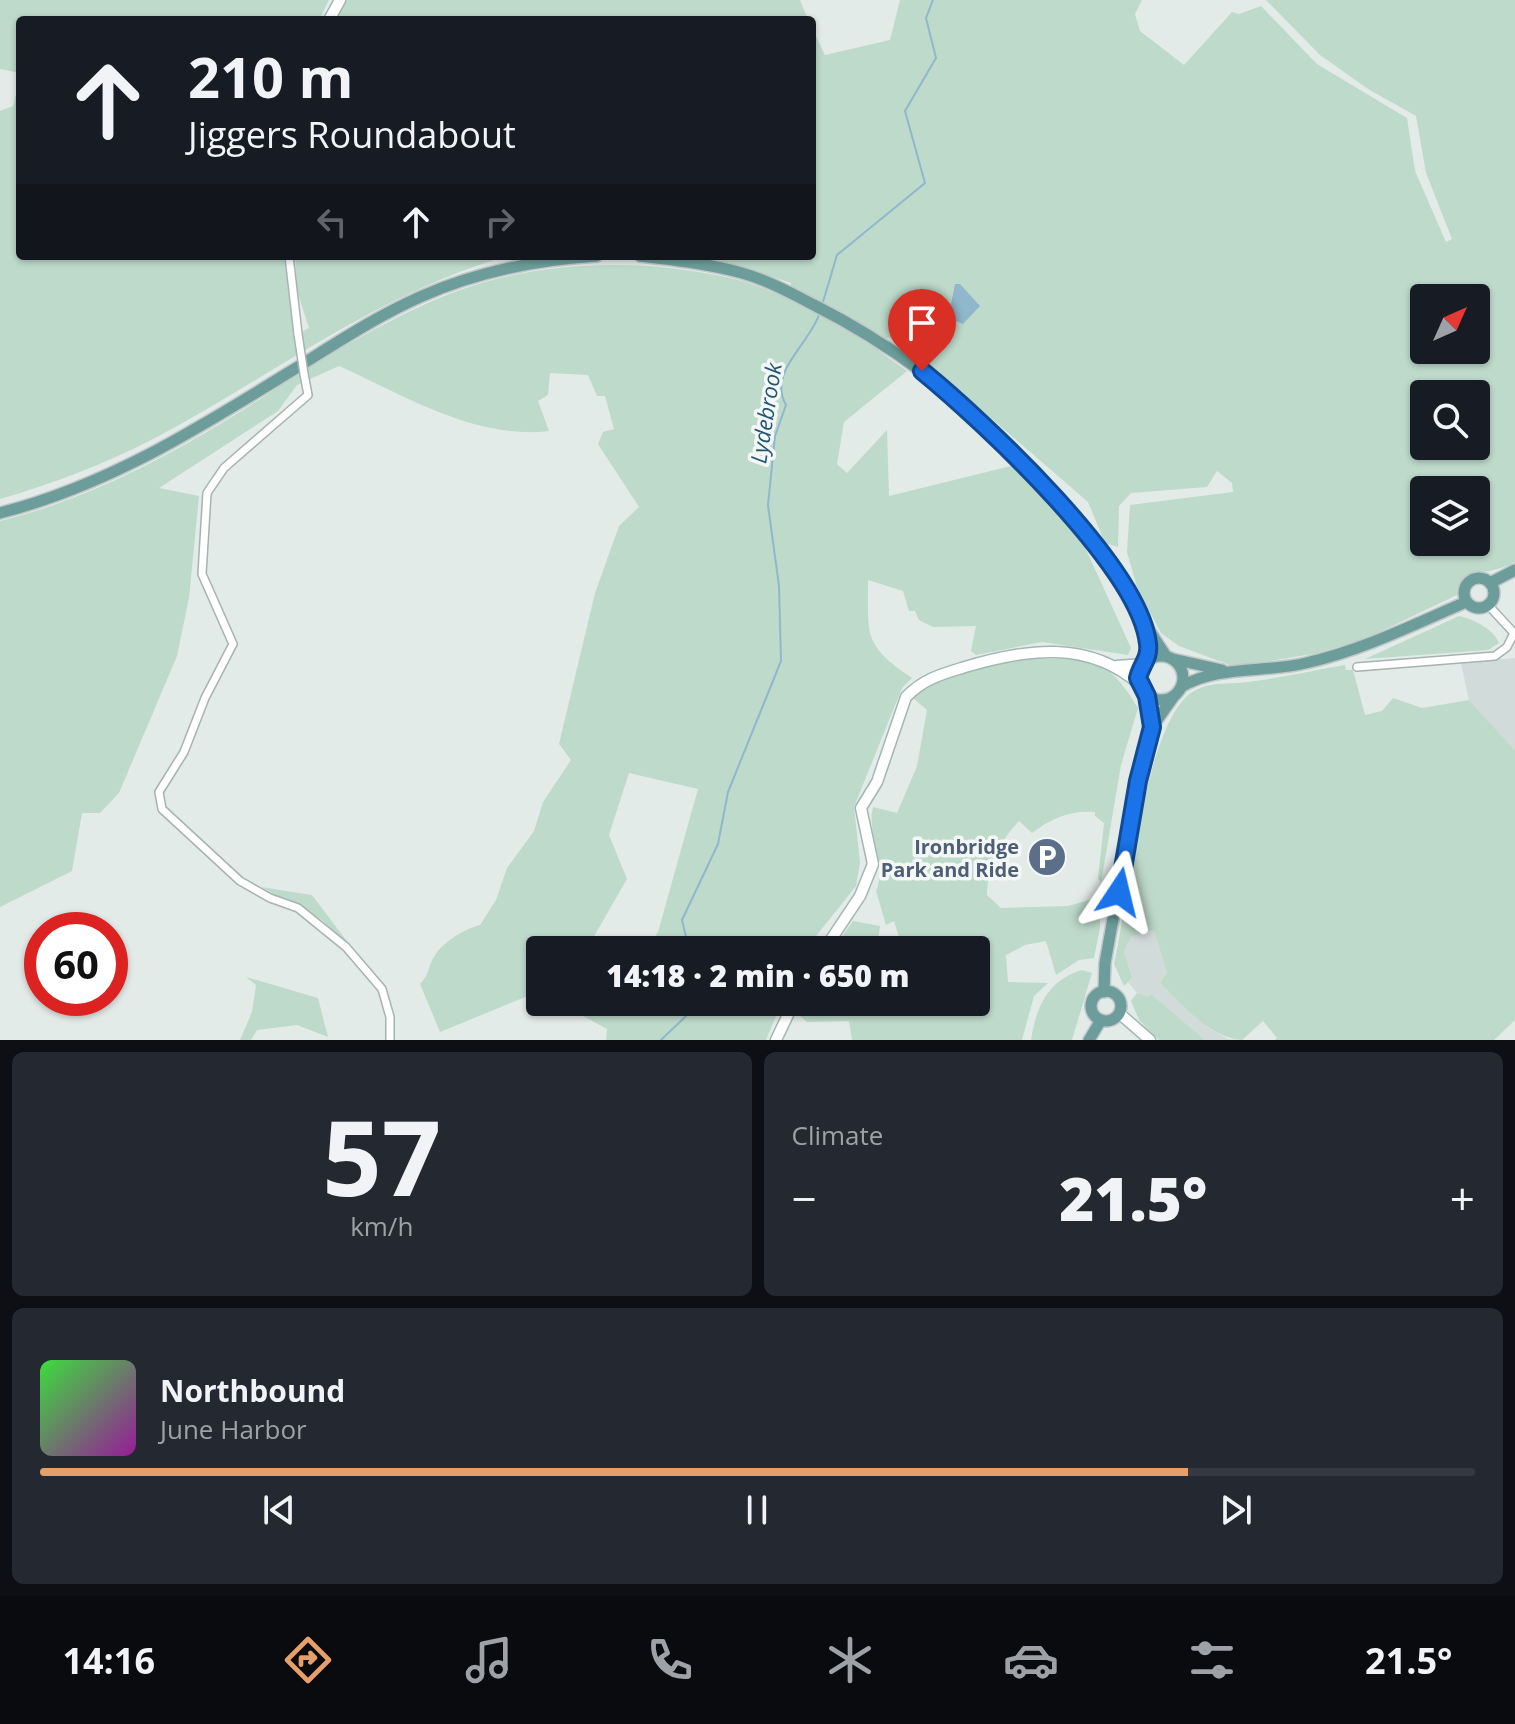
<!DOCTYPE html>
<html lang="en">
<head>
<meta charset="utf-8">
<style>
  :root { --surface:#171b24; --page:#242831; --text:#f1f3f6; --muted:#9ea1a6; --line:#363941; --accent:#e59f68 }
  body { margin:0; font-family:"Open Sans",sans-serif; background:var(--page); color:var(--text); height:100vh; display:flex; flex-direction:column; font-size:30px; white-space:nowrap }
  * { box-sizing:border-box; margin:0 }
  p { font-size:26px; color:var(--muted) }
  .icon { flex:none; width:44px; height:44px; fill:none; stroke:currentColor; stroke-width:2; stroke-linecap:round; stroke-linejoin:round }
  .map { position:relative; height:1040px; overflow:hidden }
  .side { display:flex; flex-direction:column; gap:12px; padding:12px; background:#0d0f14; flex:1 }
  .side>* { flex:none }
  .top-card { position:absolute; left:16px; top:16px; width:800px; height:244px; border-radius:8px; box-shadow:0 2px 6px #0004; background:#171b24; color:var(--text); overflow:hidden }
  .needle { width:52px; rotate:45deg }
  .buttons { position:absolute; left:1410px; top:284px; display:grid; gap:16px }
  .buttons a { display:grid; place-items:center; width:80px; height:80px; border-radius:8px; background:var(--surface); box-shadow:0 2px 6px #0004; font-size:40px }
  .speed { position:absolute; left:24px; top:912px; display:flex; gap:16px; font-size:40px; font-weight:700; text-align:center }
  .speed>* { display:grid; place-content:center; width:104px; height:104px; border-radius:50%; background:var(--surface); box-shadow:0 2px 6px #0004; line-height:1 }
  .speed .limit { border:12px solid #d22; background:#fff; color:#111 }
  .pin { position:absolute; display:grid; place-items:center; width:68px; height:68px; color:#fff; margin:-82px -34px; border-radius:50% 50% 50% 0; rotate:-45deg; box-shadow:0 0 8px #0007 }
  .pin .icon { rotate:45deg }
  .me { position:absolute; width:88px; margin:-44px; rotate:10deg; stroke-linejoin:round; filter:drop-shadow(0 0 6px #0008) }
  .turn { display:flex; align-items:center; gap:28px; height:168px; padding:0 40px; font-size:36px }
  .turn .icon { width:104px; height:104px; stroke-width:2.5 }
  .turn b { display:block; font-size:56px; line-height:68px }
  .lanes { display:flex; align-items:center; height:76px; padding:0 40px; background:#0003; justify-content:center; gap:40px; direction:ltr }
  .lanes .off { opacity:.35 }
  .big { font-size:60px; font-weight:800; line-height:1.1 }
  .side .widget { flex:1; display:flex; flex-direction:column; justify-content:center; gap:12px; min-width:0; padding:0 28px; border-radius:12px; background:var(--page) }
  .side .dial { align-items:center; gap:0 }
  .dial b { font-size:104px; line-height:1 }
  .song { display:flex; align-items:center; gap:24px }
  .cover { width:96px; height:96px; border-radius:12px; background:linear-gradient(135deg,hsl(120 70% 55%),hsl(300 70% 35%)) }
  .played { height:8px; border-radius:4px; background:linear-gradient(90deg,var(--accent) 80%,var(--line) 80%) }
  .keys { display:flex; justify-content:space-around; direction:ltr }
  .heat { display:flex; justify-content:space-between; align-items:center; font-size:44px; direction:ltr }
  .side .tiles { flex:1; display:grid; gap:12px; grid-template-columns:1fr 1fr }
  .widget:last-child { grid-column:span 2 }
  .trip { position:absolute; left:526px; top:936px; width:464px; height:80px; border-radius:8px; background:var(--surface); box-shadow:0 2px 6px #0004; font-weight:800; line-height:80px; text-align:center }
  .tab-bar { display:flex; height:128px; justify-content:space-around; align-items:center; background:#090b0e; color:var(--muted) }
  .tab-bar .icon { width:56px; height:56px }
  .tab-bar .active { color:var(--accent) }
  .tab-bar b { font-size:36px; color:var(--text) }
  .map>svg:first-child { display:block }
  .built { fill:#d1dbd9 }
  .green { fill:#bedacb; fill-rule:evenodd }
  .water { fill:#90b7cb }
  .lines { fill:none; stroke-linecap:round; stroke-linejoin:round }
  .stream { stroke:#90b7cb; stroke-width:2 }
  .street-casing { stroke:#a6b3b1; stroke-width:10 }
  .secondary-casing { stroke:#a2b6b3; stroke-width:13 }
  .primary-casing { stroke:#c2c8c8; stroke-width:14 }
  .street { stroke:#fff; stroke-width:7 }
  .secondary { stroke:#fff; stroke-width:10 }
  .primary { stroke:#6c9d9a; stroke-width:11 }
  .street-bridge-casing { stroke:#a6b3b1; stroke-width:10; stroke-linecap:butt }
  .street-bridge { stroke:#fff; stroke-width:7 }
  .route-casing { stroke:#114b97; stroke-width:20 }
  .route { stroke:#1a73e8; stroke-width:14 }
  .labels { text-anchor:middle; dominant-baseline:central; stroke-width:7; stroke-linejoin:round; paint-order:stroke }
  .service-label { font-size:20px; font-weight:bold; fill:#4e5e75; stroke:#f3f8f7; text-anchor:end }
  .water-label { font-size:22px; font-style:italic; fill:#245571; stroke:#f3f8f7 }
</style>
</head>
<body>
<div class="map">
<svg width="1515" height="1040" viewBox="0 0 1515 1040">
  <rect width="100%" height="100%" fill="#e3ebe9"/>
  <g class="built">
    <polygon points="1515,658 1515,751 1514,751 1469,700 1461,663"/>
    <polygon points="1154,929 1167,973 1160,983 1209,1028 1228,1039 1239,1040 1205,1040 1151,994 1149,997 1137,993 1128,982 1132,978 1124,951 1132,936"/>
  </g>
  <g class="green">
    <polygon points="0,0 329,0 319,20 20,20 20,73 0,69"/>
    <polygon points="346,0 800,0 808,20 336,20"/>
    <path d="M900 0H1142L1135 14 1140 31 1184 65 1232 12 1239 14 1261 6 1317 64 1407 118 1415 171 1446 242 1452 239 1426 173 1416 116 1368 89 1320 55 1266 0H1515V562C1498 572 1482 570 1465 577L1457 595 1365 639 1318 653 1235 667 1179 646 1161 633 1137 587 1127 552 1130 505 1233 492 1232 483 1217 471 1207 487 1131 493 1119 506 1118 547 1105 543 1088 502 918 355 888 337 879 351 907 371 844 422 837 464 847 473 887 430 889 496 1015 465 1084 545 1131 648 1128 655 1042 642 976 655 971 651 976 626 933 627 919 620 915 611H909L903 591 868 580C868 636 863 645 912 678L902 688 854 807 860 863 856 886 805 950H647L658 932 698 789 629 773 609 835 627 879 593 938 581 950H540V991L440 1032 420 984C430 974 428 965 435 955 444 941 465 929 480 925L496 900 507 868 534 831 543 802 571 760 559 744 595 593 619 526 639 507 598 444 603 432 614 429 605 396H597L588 375 550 373 548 395 538 401 549 431C476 440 403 395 339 366L297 385 278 411 159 488 199 496 189 598 177 656 119 793 100 813H82L72 871 0 907V521C97 497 184 448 268 394 283 384 298 373 313 364 364 335 416 304 472 286 553 260 647 259 730 278 750 282 769 291 788 298L791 283 737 265 683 256H812V28L825 55 890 40ZM1424 298H1476V350H1424ZM1424 394H1476V446H1424ZM1424 490H1476V542H1424Z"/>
    <path d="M20 80V256H284L294 336 309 328 297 291 295 256H508C379 292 271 377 153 439 105 464 52 484 0 499V111L13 106Z"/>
    <path d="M1459 616C1474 619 1493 629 1499 643L1488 650 1365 659Z"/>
    <path d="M1032 659C1089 659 1107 655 1138 708L1121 765 1101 883 1098 878 1104 823 1095 816V812C1070 810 1052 818 1032 833L1019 821C999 842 988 866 987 895L1001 908 1068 906 1100 897V928L1094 958 1079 960 1056 975 1046 941 1025 945 1006 955 1008 982 1048 983 1034 996 1022 1040H852L849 1021 807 1022 794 1011 800 1002H976V950H903L894 921 886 925 876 891C888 863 866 836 873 807L897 813 917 766 927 710 913 698C944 670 991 666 1032 659Z"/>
    <path d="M1345 665 1346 670H1353L1365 715 1382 711 1393 698 1422 708 1469 700 1515 751V1020L1494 1040H1275L1277 1038 1263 1021 1242 1040C1209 1038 1183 1004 1160 983L1167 973 1154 930 1132 936 1124 951 1132 978 1124 986 1114 964C1128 908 1145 713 1196 690 1210 683 1221 684 1237 683 1273 680 1309 671 1345 665Z"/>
    <polygon points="261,887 312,895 358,956 322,920"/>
    <polygon points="853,921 880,926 877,950 832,950"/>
    <path d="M1082 970 1092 973 1072 1040H1031C1036 1007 1048 980 1082 970Z"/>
    <polygon points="246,977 318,998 328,1037 297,1025 257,1030 251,1040 240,1040 252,1012 256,985"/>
    <polygon points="1137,993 1149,997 1151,994 1205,1040 1159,1040 1139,1020 1131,1001"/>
    <polygon points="580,1002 782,1002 766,1040 606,1040 607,1029 568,1008"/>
  </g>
  <polygon class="water" points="955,284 960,284 980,306 963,324 953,320 951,304"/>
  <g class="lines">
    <g class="stream">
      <polyline points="822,305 837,255 925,183 905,111 936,58 926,18 933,0"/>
      <path d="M689 950 682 920 718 844 728 792 781 661 779 586 768 505 775 436 786 405C767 371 810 345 820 312"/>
      <polyline points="661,1040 686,1016 689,1002"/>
    </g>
    <g class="street-casing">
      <g id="street">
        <polyline points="289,256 298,334"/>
        <polyline points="304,374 308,395 224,468 207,493 202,574 233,644 205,698 184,752 159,792 162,809 240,881 270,898 298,908 346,947 382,989 390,1017 390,1040"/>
        <polyline points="1488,605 1515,634"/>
        <polyline points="1357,667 1495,656 1507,647 1514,633"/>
      </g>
    </g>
    <g class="secondary-casing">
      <g id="secondary">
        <polyline points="329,20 340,0"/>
        <polyline points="1117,666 1143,664"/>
        <path d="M824 950 860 896 873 864 861 808 877 782 906 697C923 679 942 674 965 667 1025 649 1089 639 1140 685"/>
        <polyline points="1119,1013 1150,1040"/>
        <polyline points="776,1040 794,1002"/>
      </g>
    </g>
    <g class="primary-casing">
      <g id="primary">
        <path d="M640 256C674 260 709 264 742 273 767 280 791 293 814 305 927 362 1022 448 1097 549 1122 584 1142 621 1166 656"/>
        <path d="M0 513C106 486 196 430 288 373 332 346 373 318 420 297 475 272 537 260 597 256"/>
        <circle cx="1479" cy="593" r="15"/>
        <polyline points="1490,583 1515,570"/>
        <circle cx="1161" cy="678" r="22"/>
        <polyline points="1173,659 1222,670"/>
        <path d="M1181 687C1218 665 1265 673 1306 663 1363 650 1413 625 1466 602"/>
        <polyline points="1147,696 1152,727"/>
        <circle cx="1106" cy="1006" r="15"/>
        <polyline points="1104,992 1105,963 1138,781 1152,727 1174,696"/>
        <polyline points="1089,1040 1101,1020"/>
      </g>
    </g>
    <use href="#street" class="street"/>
    <use href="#secondary" class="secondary"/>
    <use href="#primary" class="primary"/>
    <g class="street-bridge-casing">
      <polyline id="street-bridge" points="298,334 304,374"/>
    </g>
    <use href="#street-bridge" class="street-bridge"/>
  </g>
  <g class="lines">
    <g class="route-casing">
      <path id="route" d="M922 371C982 420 1140 567 1148 644 1150 658 1141 665 1138 678L1147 696 1152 727 1138 781 1119 892"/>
    </g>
    <use href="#route" class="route"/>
  </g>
  <defs>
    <g id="parking-disc" transform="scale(2)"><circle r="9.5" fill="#5c6f8a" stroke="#f3f8f7"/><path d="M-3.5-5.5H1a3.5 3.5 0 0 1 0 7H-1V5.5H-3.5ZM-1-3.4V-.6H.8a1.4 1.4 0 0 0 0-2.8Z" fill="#fff"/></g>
  </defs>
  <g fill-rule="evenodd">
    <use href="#parking-disc" x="1047" y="857"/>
  </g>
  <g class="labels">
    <g class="service-label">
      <text x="1019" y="846">Ironbridge<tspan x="1019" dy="23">Park and Ride</tspan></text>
    </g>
    <g class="water-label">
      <text transform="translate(765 413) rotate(-81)">Lydebrook</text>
    </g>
  </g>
</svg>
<div class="buttons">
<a><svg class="needle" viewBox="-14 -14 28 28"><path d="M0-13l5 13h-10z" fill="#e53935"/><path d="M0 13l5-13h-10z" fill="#9ea1a6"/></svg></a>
<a><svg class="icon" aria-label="search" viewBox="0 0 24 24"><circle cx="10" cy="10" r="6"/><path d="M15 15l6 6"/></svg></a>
<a><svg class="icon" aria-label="layers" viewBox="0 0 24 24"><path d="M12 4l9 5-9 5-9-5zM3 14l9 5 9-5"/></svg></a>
</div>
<div class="speed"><div class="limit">60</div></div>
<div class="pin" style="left:922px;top:371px;background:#d93025"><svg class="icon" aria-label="arrive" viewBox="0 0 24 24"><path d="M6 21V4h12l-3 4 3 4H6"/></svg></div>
<svg class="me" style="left:1119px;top:892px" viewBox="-20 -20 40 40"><path d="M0-17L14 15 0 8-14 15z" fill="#1a73e8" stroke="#fff" stroke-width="4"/></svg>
<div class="trip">14:18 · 2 min · 650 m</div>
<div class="top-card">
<div class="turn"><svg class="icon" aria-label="ahead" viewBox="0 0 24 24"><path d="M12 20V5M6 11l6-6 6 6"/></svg><div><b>210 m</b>Jiggers Roundabout</div></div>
<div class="lanes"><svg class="icon off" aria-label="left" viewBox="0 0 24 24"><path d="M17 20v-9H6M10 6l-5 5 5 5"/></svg><svg class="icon" aria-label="ahead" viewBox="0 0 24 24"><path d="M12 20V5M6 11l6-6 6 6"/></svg><svg class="icon off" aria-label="right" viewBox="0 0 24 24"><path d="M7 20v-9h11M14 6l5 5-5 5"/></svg></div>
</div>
</div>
<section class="side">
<div class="tiles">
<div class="widget dial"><b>57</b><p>km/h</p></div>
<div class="widget"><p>Climate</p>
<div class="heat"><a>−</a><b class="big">21.5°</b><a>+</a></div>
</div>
<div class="widget">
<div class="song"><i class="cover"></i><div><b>Northbound</b><p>June Harbor</p></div></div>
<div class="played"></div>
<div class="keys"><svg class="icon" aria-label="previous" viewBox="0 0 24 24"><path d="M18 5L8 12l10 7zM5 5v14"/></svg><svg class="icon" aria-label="pause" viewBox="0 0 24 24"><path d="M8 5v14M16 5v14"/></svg><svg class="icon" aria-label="next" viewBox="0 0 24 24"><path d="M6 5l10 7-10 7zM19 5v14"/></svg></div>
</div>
</div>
</section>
<nav class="tab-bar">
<b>14:16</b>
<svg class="icon active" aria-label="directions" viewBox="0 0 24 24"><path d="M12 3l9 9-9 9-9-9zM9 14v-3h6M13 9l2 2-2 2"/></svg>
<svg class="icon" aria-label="music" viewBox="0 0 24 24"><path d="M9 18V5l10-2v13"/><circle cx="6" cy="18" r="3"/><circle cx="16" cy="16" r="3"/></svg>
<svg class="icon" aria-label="phone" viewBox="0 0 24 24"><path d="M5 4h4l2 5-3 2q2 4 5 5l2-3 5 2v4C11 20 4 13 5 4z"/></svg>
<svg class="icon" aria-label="climate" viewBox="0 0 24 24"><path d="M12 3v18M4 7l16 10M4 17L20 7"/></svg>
<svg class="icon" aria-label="car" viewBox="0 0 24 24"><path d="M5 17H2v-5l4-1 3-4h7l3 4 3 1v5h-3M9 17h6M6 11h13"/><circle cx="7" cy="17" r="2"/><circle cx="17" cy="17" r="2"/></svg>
<svg class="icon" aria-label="filters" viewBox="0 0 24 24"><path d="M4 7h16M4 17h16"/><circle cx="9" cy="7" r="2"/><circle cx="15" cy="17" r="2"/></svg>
<b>21.5°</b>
</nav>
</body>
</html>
